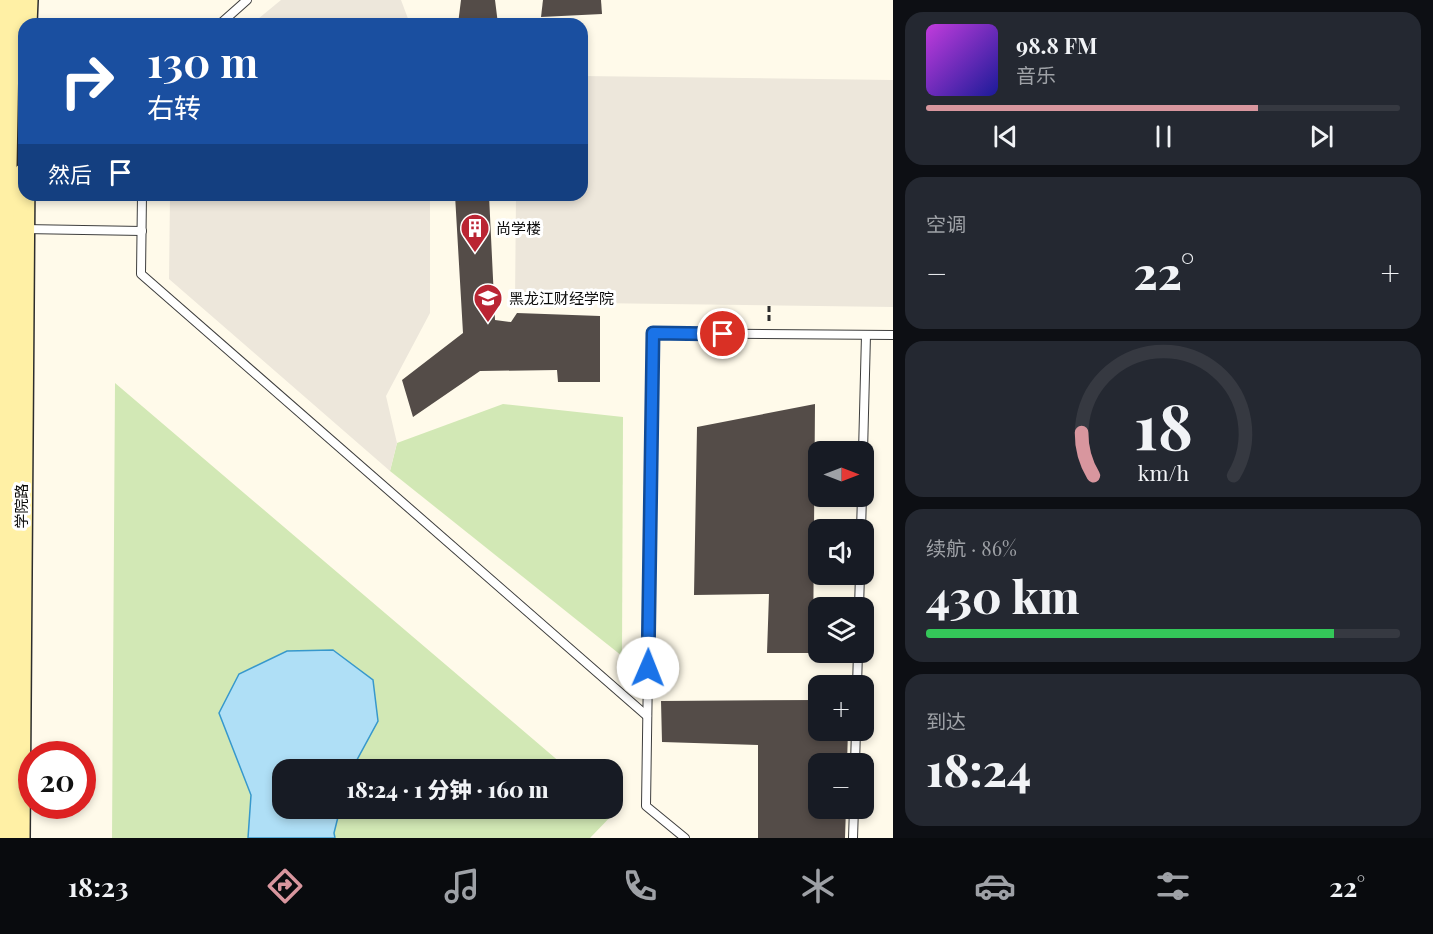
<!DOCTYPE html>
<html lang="zh">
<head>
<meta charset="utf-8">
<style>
  :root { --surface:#171b24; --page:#242831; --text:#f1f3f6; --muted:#9ea1a6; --line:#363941; --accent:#d8969e }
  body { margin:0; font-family:"Playfair Display","Noto Sans SC",serif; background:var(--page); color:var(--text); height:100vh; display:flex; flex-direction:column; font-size:22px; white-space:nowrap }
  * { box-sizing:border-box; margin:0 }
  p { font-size:20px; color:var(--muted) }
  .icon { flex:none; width:33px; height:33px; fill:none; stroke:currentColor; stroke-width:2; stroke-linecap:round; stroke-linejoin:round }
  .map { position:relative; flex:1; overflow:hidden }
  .sheet { display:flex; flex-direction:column; gap:12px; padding:12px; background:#0d0f14; width:540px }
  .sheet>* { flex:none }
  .banner { position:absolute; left:18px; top:18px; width:570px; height:183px; border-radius:18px; box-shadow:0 3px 9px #0003; background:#1a4fa0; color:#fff; overflow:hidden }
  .needle { width:39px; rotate:90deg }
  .buttons { position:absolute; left:808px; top:441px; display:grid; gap:12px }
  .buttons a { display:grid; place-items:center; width:66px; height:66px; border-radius:12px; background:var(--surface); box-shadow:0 3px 9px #0003; font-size:30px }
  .speed { position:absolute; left:18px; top:741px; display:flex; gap:12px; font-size:30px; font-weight:700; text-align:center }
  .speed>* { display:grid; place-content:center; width:78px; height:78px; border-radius:50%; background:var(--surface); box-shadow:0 3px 9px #0003; line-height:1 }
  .speed .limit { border:9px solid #d22; background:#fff; color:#111 }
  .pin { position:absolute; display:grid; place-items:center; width:51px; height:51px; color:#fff; margin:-26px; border:3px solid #fff; border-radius:50%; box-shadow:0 2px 6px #0007 }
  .me { position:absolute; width:66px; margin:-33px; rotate:1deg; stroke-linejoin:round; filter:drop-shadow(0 0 4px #0008) }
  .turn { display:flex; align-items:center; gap:21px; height:126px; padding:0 30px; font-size:27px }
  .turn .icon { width:78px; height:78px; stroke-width:2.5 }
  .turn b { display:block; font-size:42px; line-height:51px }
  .then { display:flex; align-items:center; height:57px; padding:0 30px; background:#0003; gap:12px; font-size:22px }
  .big { font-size:45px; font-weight:800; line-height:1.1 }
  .sheet .card { flex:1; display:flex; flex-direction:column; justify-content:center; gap:9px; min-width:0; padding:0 21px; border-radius:18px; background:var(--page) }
  .sheet .dial { align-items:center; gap:0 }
  .dial svg { height:156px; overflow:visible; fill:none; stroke:var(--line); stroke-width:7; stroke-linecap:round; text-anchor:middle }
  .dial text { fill:var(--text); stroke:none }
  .song { display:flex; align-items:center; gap:18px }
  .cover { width:72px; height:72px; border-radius:9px; background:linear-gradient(135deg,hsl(290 70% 55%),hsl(240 70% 35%)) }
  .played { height:6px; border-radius:3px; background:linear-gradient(90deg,var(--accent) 70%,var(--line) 70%) }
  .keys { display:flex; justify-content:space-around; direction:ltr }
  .heat { display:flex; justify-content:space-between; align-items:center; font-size:33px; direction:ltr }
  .charge { height:9px; border-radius:4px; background:linear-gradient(90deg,#34c759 86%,var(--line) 0) }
  .trip { position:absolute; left:272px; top:759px; width:351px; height:60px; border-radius:18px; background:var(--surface); box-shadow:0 3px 9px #0003; font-weight:800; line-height:60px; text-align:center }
  .tab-bar { display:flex; height:96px; justify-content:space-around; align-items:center; background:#090b0e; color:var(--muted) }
  .tab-bar .icon { width:42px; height:42px }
  .tab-bar .on { color:var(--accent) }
  .tab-bar b { font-size:27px; color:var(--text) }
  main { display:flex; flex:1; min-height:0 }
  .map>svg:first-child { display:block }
  .green { fill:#d2e8b5 }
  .plaza { fill:#ede7db }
  .water { fill:#afdff6; stroke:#3798cc; stroke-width:1.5 }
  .building { fill:#544c48 }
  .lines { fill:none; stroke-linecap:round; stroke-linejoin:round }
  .service-casing { stroke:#3e3e3e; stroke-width:10 }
  .secondary-casing { stroke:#2d2d2d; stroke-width:24 }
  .path { stroke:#2d2d2d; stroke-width:3; stroke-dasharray:6 3; stroke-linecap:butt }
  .service { stroke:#fff; stroke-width:8 }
  .secondary { stroke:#fff0a5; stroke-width:21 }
  .route-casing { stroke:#114b97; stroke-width:15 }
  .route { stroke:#1a73e8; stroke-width:10 }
  .labels { text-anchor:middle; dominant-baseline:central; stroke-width:6; stroke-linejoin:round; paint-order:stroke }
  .poi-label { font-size:15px; fill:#0b0b0b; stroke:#fff; text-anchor:start }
  .street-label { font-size:15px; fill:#0b0b0b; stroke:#fff }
</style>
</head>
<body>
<main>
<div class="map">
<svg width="893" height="838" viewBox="0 0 893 838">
  <rect width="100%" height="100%" fill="#fffaea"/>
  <g class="green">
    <polygon points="115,383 568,769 282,770 282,808 612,807 616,811 590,838 112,838"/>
    <polygon points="503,404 623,417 622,656 390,471 397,443"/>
  </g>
  <g class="plaza">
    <polygon points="281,0 401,0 410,24 252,24"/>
    <polygon points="582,76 893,80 893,307 515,302 516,195 582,195"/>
    <polygon points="170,195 430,195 430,313 386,396 397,443 390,471 169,279"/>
  </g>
  <polygon class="water" points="333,650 373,680 378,721 352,769 282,770 282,808 340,809 334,833 335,838 248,838 251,795 219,713 239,674 287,651"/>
  <g class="building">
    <polygon points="461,0 495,0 498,24 458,24"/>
    <polygon points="543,0 601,0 602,14 541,17"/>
    <polygon points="455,195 489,195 495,320 511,322 517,313 600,316 600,382 558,382 557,370 480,371 413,417 402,380 463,333"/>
    <polygon points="815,404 813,653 767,653 769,594 694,595 697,427"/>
    <polygon points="819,700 819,730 848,730 847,764 819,764 819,808 846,808 845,838 758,838 758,745 662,742 661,701"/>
  </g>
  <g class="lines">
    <g class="service-casing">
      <g id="service">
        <polyline points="220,24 247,0"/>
        <polyline points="142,195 141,274 647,716"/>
        <polyline points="24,229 142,231"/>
        <polyline points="863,452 866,335"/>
        <polyline points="861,530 862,496"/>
        <polyline points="859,608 860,574"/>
        <polyline points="857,686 858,652"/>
        <polyline points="855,764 856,730"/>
        <polyline points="685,838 646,806 653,333 893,335"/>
        <polyline points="853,838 854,808"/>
      </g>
    </g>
    <g class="secondary-casing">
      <g id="secondary">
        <polyline points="26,24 27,0"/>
        <polyline points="0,838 3,333 9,0"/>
        <polyline points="19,838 24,174"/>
      </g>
    </g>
    <polyline class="path" points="769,306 769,321"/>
    <use href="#service" class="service"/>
    <use href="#secondary" class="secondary"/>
  </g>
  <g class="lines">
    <g class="route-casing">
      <polyline id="route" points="648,668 653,333 723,334"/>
    </g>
    <use href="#route" class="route"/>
  </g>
  <defs>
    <g id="building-pin" transform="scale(1.5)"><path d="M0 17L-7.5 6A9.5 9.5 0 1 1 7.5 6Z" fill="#ba2533" stroke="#fff"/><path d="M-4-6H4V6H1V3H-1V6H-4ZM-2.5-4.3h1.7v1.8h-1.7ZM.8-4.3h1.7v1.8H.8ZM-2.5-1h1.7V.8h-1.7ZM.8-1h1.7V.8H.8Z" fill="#fff"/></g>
    <g id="university-pin" transform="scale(1.5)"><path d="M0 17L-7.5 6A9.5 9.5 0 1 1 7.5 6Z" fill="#ba2533" stroke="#fff"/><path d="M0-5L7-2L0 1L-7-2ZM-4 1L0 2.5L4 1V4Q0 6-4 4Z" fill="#fff"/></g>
  </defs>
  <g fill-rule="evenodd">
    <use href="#building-pin" x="475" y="228"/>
    <use href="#university-pin" x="488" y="298"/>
  </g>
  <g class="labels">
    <g class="poi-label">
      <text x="496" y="228">尚学楼</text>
      <text x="509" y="298">黑龙江财经学院</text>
    </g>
    <g class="street-label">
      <text transform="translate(21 506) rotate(-90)">学院路</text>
    </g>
  </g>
</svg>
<div class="buttons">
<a><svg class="needle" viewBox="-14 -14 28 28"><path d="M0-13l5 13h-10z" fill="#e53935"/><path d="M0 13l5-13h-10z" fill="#9ea1a6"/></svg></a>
<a><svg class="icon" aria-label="sound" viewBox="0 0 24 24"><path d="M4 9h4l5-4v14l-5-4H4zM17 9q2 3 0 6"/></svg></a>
<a><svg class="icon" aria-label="layers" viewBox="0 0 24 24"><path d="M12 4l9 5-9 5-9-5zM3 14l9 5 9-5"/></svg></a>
<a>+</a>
<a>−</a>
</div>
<div class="speed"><div class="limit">20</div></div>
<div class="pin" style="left:723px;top:334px;background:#d93025"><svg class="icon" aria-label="arrive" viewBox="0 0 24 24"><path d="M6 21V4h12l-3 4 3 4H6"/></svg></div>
<svg class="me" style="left:648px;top:668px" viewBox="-20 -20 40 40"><circle r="19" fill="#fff"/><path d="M0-13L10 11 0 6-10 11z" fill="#1a73e8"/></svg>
<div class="trip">18:24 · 1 分钟 · 160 m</div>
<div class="banner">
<div class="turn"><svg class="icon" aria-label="right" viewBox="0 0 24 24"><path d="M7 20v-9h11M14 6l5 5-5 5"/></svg><div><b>130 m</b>右转</div></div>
<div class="then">然后<svg class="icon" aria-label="arrive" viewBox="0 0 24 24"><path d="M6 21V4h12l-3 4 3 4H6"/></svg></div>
</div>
</div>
<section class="sheet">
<div class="card">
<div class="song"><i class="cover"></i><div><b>98.8 FM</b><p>音乐</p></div></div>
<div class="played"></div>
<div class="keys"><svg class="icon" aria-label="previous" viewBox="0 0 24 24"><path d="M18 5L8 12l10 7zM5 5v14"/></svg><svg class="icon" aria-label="pause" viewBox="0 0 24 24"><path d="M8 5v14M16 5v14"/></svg><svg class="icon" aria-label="next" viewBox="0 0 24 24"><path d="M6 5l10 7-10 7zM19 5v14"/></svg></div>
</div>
<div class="card"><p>空调</p>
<div class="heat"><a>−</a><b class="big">22°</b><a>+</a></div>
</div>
<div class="card dial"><svg viewBox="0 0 100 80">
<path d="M14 69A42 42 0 1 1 86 69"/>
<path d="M14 69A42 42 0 0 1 8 47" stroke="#d8969e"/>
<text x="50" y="56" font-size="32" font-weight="700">18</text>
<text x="50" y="72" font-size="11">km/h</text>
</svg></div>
<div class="card"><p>续航 · 86%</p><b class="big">430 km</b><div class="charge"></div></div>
<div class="card"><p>到达</p><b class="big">18:24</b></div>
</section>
</main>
<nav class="tab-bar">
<b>18:23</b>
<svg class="icon on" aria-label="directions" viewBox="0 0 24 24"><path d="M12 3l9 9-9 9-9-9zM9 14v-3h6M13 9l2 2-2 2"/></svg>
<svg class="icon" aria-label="music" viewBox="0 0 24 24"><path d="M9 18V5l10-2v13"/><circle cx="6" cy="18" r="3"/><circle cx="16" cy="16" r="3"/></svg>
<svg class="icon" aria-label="phone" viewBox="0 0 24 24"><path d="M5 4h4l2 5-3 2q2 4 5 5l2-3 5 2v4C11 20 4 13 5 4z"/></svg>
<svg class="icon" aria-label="climate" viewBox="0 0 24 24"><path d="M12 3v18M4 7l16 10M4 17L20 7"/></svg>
<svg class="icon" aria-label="car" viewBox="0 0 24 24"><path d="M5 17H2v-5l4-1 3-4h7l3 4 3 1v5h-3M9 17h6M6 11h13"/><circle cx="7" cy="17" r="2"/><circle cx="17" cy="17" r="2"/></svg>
<svg class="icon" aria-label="filters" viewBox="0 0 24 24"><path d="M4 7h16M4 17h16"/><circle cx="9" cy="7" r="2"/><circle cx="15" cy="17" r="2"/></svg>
<b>22°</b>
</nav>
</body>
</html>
